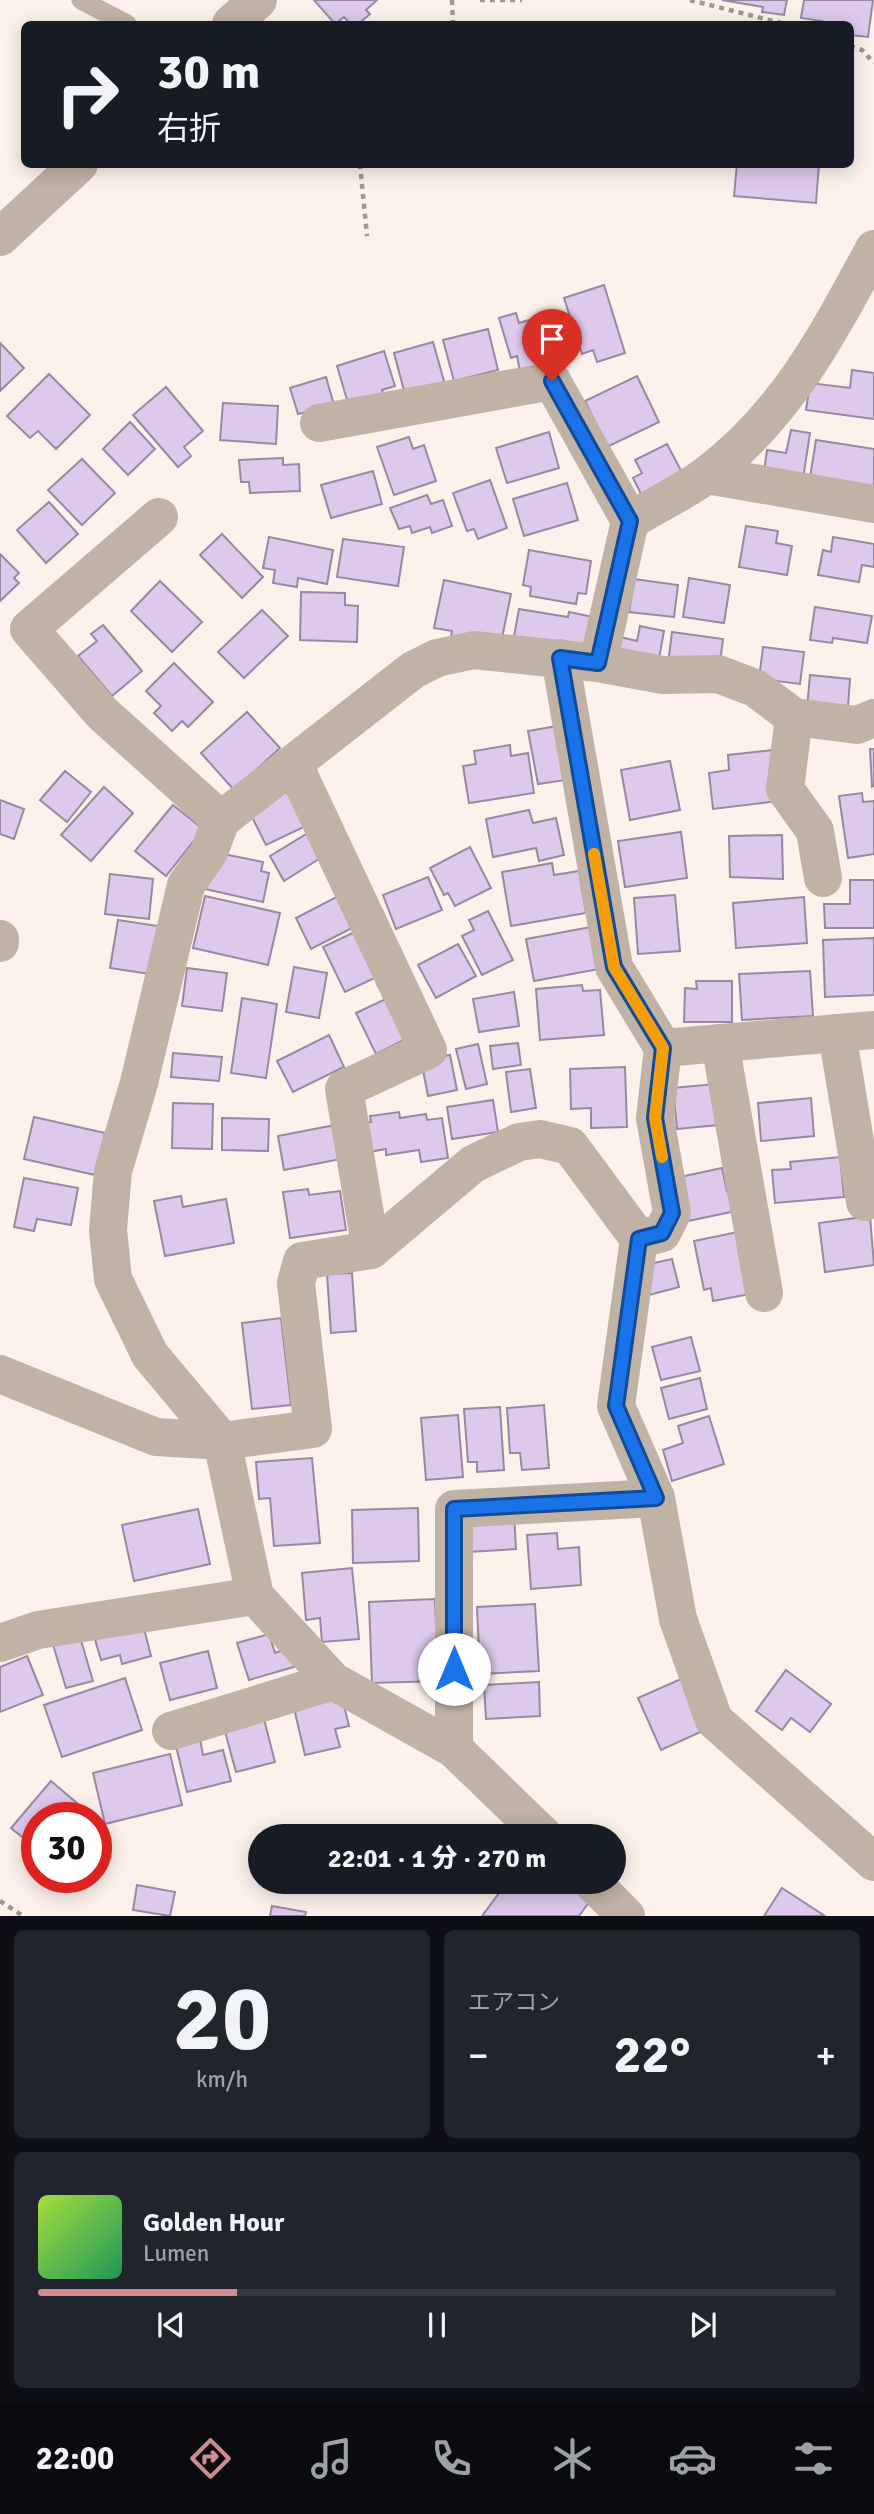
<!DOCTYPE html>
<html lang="ja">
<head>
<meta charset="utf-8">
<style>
  :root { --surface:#171b24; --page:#20242c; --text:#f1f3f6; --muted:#9ea1a6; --line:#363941; --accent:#cf8c93 }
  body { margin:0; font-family:Signika,"Noto Sans JP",sans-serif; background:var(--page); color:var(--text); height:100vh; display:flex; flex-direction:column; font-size:26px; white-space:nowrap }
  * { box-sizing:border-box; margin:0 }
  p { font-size:23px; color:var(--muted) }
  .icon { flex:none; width:38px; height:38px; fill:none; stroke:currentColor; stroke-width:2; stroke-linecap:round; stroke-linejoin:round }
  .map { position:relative; height:1916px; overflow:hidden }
  .sheet { display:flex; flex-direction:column; gap:14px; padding:14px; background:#0d0f14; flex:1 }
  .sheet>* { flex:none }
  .banner { position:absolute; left:21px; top:21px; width:833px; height:147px; border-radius:10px; box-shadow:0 4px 18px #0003; background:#171b24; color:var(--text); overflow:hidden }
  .speed { position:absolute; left:21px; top:1802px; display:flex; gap:14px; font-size:35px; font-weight:700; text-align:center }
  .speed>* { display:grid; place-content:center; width:91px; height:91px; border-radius:50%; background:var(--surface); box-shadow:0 4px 18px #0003; line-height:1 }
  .speed .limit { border:10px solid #d22; background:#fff; color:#111 }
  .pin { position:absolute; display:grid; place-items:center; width:60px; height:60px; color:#fff; margin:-72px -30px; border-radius:50% 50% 50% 0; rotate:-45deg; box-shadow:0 0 7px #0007 }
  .pin .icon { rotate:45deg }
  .me { position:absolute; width:77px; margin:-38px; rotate:0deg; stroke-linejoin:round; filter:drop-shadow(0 0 5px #0008) }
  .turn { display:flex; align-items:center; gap:24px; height:147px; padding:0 21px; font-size:32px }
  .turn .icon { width:91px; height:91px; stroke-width:2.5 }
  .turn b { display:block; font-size:49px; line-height:60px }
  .big { font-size:52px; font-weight:800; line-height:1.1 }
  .sheet .card { flex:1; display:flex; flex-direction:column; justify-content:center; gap:10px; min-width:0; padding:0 24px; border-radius:10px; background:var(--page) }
  .sheet .dial { align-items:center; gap:0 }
  .dial b { font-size:91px; line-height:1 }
  .song { display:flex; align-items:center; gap:21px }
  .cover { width:84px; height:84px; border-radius:10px; background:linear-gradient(135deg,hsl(80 70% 55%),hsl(150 70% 35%)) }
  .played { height:7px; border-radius:4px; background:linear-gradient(90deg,var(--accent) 25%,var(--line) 25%) }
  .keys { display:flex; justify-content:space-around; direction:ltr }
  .heat { display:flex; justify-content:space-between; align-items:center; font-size:38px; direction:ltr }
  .sheet .tiles { flex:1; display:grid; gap:14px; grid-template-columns:1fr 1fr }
  .card:last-child { grid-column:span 2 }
  .trip { position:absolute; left:248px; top:1824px; width:378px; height:70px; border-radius:35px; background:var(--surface); box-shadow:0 4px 18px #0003; font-weight:800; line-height:70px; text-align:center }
  .tabs { display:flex; height:112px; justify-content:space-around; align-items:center; background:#090b0e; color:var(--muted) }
  .tabs .icon { width:49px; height:49px }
  .tabs .on { color:var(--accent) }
  .tabs b { font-size:32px; color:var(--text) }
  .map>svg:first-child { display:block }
  .building { fill:#ddc9ec; stroke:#9689a0; stroke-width:2 }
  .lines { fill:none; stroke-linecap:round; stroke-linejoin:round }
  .path { stroke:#a19690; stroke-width:4.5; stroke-dasharray:5 5; stroke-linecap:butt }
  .service { stroke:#c0b2a5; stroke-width:19 }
  .minor { stroke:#c0b2a5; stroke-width:38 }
  .route-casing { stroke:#114b97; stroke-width:18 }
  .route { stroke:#1a73e8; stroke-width:12 }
  .slow { stroke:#f59e0b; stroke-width:12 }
</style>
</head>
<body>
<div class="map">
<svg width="874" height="1916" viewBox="0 0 874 1916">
  <rect width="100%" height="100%" fill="#fdf1eb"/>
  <g class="building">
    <polygon points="314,0 377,0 366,10 370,14 358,24 350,24 344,17 335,24"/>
    <polygon points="722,0 787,0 784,15 762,12 763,7"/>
    <polygon points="804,0 873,0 868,37 850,35 850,24 821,24 822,21 801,18"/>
    <polygon points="737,164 819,164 816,203 734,196"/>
    <polygon points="604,285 625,353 597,362 593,350 582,354 564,298"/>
    <polygon points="516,313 519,323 529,320 533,333 544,330 553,362 520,372 517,356 511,358 499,318"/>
    <polygon points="488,329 498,370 454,381 443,340"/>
    <polygon points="433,342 446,388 406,398 394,353"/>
    <polygon points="0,343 24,368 0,391"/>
    <polygon points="384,351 395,386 382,390 385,399 350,410 337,366"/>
    <polygon points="852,370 874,373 874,419 806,410 810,383 850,388"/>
    <polygon points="49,374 90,415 56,449 38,431 30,438 7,416"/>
    <polygon points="637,376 659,422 607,447 585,401"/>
    <polygon points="326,377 334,405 298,414 290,388"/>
    <polygon points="166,387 203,431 184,447 191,456 178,467 133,415"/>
    <polygon points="223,403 278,406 276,444 220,440"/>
    <polygon points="130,422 155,449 128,475 103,449"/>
    <polygon points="791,430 810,433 803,479 764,472 767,450 786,453"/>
    <polygon points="549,432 559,468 507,483 496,448"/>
    <polygon points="409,437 413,449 424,445 436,481 394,495 377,447"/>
    <polygon points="816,440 874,449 874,494 809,484"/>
    <polygon points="667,444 685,478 644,500 633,478 642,473 635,460"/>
    <polygon points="283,458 283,465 299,464 300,491 250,493 249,482 241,482 239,460"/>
    <polygon points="82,459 115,493 82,525 48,490"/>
    <polygon points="373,471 382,504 331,518 321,485"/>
    <polygon points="490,480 507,528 478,539 474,529 467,531 453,493"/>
    <polygon points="567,483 578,520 524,536 513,499"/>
    <polygon points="427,495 431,504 443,500 452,526 432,533 430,527 412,533 410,526 399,529 390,508"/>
    <polygon points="49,502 78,534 46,563 17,530"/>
    <polygon points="746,526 778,531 776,543 792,546 787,575 739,567"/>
    <polygon points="222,534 263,577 242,598 200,555"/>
    <polygon points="269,537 333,550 327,584 298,578 297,587 273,583 275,570 263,568"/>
    <polygon points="833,537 874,544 874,567 862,565 859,582 818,575 823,550 831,552"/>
    <polygon points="343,539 404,547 398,586 337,577"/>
    <polygon points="529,550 591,561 586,594 578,593 576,604 530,596 531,587 523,585"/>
    <polygon points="0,554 19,573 14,578 19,583 0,601"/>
    <polygon points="689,578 730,585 724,623 683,617"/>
    <polygon points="634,579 678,585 674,617 629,612"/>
    <polygon points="444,580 511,594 500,648 451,637 452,631 434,628"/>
    <polygon points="160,581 202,622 172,652 131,611"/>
    <polygon points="301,592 345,593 345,605 358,606 357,642 300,640"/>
    <polygon points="815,607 872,616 867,643 833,638 832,643 810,640"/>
    <polygon points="519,609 568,617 569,612 593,617 588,646 512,647"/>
    <polygon points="262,610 288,636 244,678 218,652"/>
    <polygon points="103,625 142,671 112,696 78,656 97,641 91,634"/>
    <polygon points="640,626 664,631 657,670 615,661 620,637 637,641"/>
    <polygon points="672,632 723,639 719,671 668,664"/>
    <polygon points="763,647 804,652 800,684 759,679"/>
    <polygon points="174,663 213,702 188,727 182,721 172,731 154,713 161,706 146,691"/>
    <polygon points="810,675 850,679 848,707 807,708"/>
    <polygon points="247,712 280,748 234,790 201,753"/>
    <polygon points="557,726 566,780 538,784 528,731"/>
    <polygon points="510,745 511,756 528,753 534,793 469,803 463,766 476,764 474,751"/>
    <polygon points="870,749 874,749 874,786 872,787"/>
    <polygon points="772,750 778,801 713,809 709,773 729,770 728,755"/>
    <polygon points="670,761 680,810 630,820 621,770"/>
    <polygon points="65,771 91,792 67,822 40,800"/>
    <polygon points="104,787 133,813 91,861 61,835"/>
    <polygon points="294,788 312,823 266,845 249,811"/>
    <polygon points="862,793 863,802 874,801 874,854 848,858 839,796"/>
    <polygon points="0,800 24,809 14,839 0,834"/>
    <polygon points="173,805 203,829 166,876 135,851"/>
    <polygon points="529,810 533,823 556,818 564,855 539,861 536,848 493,857 486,819"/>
    <polygon points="681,832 687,878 625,887 618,841"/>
    <polygon points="308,833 322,857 284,881 270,856"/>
    <polygon points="782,835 783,879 730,877 729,836"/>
    <polygon points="470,847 491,888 455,906 448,893 444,895 430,868"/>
    <polygon points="213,852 263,862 261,871 269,873 263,902 205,889"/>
    <polygon points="552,863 554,875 579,871 586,913 511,926 502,872"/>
    <polygon points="110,874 153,879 149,919 105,914"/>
    <polygon points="428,877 442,910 396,929 383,895"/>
    <polygon points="850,880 874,880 874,928 825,928 824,904 850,904"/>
    <polygon points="344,893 360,924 311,949 296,918"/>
    <polygon points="675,895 680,951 638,954 634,898"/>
    <polygon points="205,896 280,913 268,965 193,948"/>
    <polygon points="804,897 807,943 736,948 733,903"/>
    <polygon points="488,911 513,960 482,975 462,936 474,930 469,920"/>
    <polygon points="118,920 158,926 150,974 110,968"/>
    <polygon points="591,927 599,969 534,981 526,939"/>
    <polygon points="361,929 383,974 345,992 323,947"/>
    <polygon points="874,938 874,995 825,997 823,940"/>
    <polygon points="458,944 476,976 436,998 418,965"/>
    <polygon points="294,967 327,973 319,1018 286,1012"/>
    <polygon points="187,968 227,973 222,1011 182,1006"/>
    <polygon points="810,971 813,1016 742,1020 739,974"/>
    <polygon points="696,981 732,981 732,1022 684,1022 685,988 697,989"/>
    <polygon points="582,985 583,991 600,990 604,1035 540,1040 536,989"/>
    <polygon points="514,992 519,1026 479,1032 473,999"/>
    <polygon points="394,995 414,1035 376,1054 356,1013"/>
    <polygon points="242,998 277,1004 266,1078 231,1073"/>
    <polygon points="329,1035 344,1067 293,1092 277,1061"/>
    <polygon points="518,1043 521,1065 493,1069 490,1046"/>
    <polygon points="478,1044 487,1084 466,1089 456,1049"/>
    <polygon points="173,1053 222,1057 219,1081 171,1077"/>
    <polygon points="450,1055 457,1090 428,1096 421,1060"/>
    <polygon points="625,1067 627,1127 591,1128 591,1108 571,1109 570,1069"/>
    <polygon points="530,1069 536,1108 511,1112 506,1072"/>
    <polygon points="715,1084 718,1125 677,1129 673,1088"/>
    <polygon points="811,1098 814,1136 761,1141 758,1103"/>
    <polygon points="493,1100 498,1132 452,1139 447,1107"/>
    <polygon points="173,1103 213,1104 212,1149 172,1148"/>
    <polygon points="399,1112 400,1118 426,1114 427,1120 442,1118 448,1158 421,1162 419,1150 386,1155 386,1149 369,1152 364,1123 371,1122 370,1116"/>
    <polygon points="34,1117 105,1133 95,1175 24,1159"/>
    <polygon points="222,1118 269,1119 268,1151 222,1150"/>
    <polygon points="335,1125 341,1159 284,1170 278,1136"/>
    <polygon points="840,1157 844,1197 775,1203 772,1170 791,1169 790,1162"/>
    <polygon points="722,1168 727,1191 736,1211 688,1221 680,1177"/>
    <polygon points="24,1178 78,1188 71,1225 37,1219 34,1231 14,1227"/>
    <polygon points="308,1189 309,1195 340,1191 346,1230 290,1238 283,1192"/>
    <polygon points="181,1196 183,1207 226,1199 234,1243 165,1256 154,1201"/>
    <polygon points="870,1216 874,1265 825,1272 819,1223"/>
    <polygon points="738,1232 750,1294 713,1301 711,1288 704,1290 694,1241"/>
    <polygon points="672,1259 679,1287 649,1295 641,1266"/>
    <polygon points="352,1273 356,1331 331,1333 327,1274"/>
    <polygon points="281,1318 291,1405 252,1409 242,1323"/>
    <polygon points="691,1337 700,1371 661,1380 652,1347"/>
    <polygon points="700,1378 707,1409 669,1419 661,1388"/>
    <polygon points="544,1405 549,1468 522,1470 520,1453 510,1453 507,1408"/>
    <polygon points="500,1407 504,1470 477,1472 477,1462 468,1462 464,1409"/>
    <polygon points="458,1415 463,1477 426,1480 421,1418"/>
    <polygon points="709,1416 724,1464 672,1481 663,1450 683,1443 678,1426"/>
    <polygon points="312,1458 320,1543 274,1546 270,1498 259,1499 256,1462"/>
    <polygon points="418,1508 419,1561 353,1563 352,1510"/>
    <polygon points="198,1509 210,1564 134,1581 122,1525"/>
    <polygon points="514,1512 516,1549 469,1552 466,1515"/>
    <polygon points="557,1533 558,1549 579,1547 581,1585 531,1589 527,1535"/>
    <polygon points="352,1568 359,1639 322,1642 320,1618 306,1620 302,1573"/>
    <polygon points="435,1599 438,1681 372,1683 369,1602"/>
    <polygon points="535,1604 539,1671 480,1674 477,1607"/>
    <polygon points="141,1617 151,1656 122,1664 120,1655 101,1660 92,1629"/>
    <polygon points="78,1630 93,1681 66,1688 51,1638"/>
    <polygon points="269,1634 275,1653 291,1647 297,1666 249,1680 237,1643"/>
    <polygon points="208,1651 217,1688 170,1700 160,1663"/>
    <polygon points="27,1656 43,1695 0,1712 0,1667"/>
    <polygon points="786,1670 831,1704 810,1732 791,1718 782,1730 756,1711"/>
    <polygon points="125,1678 142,1730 62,1757 44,1705"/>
    <polygon points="683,1678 707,1729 661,1750 638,1698"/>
    <polygon points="539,1682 540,1716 486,1719 484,1685"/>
    <polygon points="341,1693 349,1726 335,1729 340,1747 305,1755 293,1704"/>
    <polygon points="264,1719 275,1762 236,1772 224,1728"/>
    <polygon points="200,1739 203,1755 223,1750 231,1781 187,1792 176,1746"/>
    <polygon points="170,1754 182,1805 105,1824 93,1773"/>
    <polygon points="51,1781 91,1815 89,1818 37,1818 37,1849 11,1828"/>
    <polygon points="508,1881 527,1881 540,1891 547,1881 564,1881 590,1901 579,1916 482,1916"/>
    <polygon points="137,1885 175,1892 170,1916 133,1910"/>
    <polygon points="782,1888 825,1916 764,1916"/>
    <polygon points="272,1906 306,1912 305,1916 270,1916"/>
  </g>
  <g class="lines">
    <g class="path">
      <polyline points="452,0 453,24"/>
      <polyline points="480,0 522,0"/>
      <polyline points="690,0 785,24"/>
      <polyline points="850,46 862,50 874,63"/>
      <polyline points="360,164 367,236"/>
      <polyline points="0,1901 23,1916"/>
    </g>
    <polyline class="service" points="81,0 127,24"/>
    <g class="minor">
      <polyline points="231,24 258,0"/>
      <polyline points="0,237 79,164"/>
      <polyline points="319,423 552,381 630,521"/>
      <polyline points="707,475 874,504"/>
      <polyline points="159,517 29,629 102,713 221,820"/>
      <polyline points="560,658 614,967 663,1048 655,1118 672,1213 662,1233 639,1239 616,1406 656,1498 678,1619 714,1720 874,1862"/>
      <path d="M598 663 630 521C655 505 684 492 708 474 787 414 828 334 874 249"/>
      <polyline points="294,765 428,1050 344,1089 371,1250"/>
      <polyline points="823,878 815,831 785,789 794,717 857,725 874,718"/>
      <polyline points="0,939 0,943"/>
      <polyline points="837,1033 865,1202"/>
      <polyline points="720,1043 764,1293"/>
      <polyline points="663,1048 874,1030"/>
      <polyline points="0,1374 156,1437 222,1441 313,1429 296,1283 302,1261 371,1250 473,1164 519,1142 540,1139 570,1146 639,1239"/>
      <polyline points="0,1643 38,1630 255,1596"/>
      <polyline points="171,1731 333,1681"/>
      <polyline points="454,1749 454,1509 656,1498"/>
      <polyline points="544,1836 454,1749 333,1681 255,1596 222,1441 150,1355 113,1279 108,1230 113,1171 139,1083 186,885 209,852 221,820 413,670 437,658 474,650 598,663 663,675 718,674 755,688 794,717"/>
      <polyline points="591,1881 626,1916"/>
    </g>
  </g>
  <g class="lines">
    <g class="route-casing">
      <polyline id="route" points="454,1669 454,1509 656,1498 616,1406 639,1239 662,1233 672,1213 655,1118 663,1048 614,967 560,658 598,663 630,521 552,381"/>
    </g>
    <use href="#route" class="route"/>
    <polyline class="slow" points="594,854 614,967 663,1048 655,1118 662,1157"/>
  </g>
</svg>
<div class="speed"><div class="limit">30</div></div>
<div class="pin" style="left:552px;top:381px;background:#d93025"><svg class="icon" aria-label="arrive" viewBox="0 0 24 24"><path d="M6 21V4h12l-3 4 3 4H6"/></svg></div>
<svg class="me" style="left:454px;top:1669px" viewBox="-20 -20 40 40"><circle r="19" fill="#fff"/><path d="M0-13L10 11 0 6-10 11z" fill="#1a73e8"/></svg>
<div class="trip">22:01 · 1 分 · 270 m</div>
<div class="banner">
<div class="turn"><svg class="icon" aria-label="right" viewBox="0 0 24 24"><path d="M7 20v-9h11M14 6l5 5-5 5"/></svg><div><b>30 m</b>右折</div></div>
</div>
</div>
<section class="sheet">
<div class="tiles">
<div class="card dial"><b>20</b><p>km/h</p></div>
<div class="card"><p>エアコン</p>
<div class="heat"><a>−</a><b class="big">22°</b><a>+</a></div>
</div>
<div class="card">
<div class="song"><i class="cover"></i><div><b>Golden Hour</b><p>Lumen</p></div></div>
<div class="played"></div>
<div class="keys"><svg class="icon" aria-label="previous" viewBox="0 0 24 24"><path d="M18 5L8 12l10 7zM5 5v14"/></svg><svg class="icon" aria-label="pause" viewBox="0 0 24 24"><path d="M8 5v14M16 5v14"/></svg><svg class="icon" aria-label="next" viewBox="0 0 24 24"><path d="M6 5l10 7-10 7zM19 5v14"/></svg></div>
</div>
</div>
</section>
<nav class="tabs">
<b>22:00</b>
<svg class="icon on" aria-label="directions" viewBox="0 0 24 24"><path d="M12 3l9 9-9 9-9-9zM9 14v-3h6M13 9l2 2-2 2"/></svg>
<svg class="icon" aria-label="music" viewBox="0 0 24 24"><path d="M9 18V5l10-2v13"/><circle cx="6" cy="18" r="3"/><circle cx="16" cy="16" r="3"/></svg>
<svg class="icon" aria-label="phone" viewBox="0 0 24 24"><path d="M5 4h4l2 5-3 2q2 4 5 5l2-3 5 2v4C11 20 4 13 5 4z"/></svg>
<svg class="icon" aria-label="climate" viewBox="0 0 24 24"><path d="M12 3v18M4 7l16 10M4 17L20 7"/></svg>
<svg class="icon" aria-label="car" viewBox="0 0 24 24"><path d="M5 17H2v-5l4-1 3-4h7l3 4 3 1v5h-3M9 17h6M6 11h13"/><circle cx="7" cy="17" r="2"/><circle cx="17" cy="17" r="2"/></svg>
<svg class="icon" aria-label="filters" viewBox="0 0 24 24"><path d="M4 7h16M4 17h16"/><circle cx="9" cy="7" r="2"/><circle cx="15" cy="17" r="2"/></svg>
</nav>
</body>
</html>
